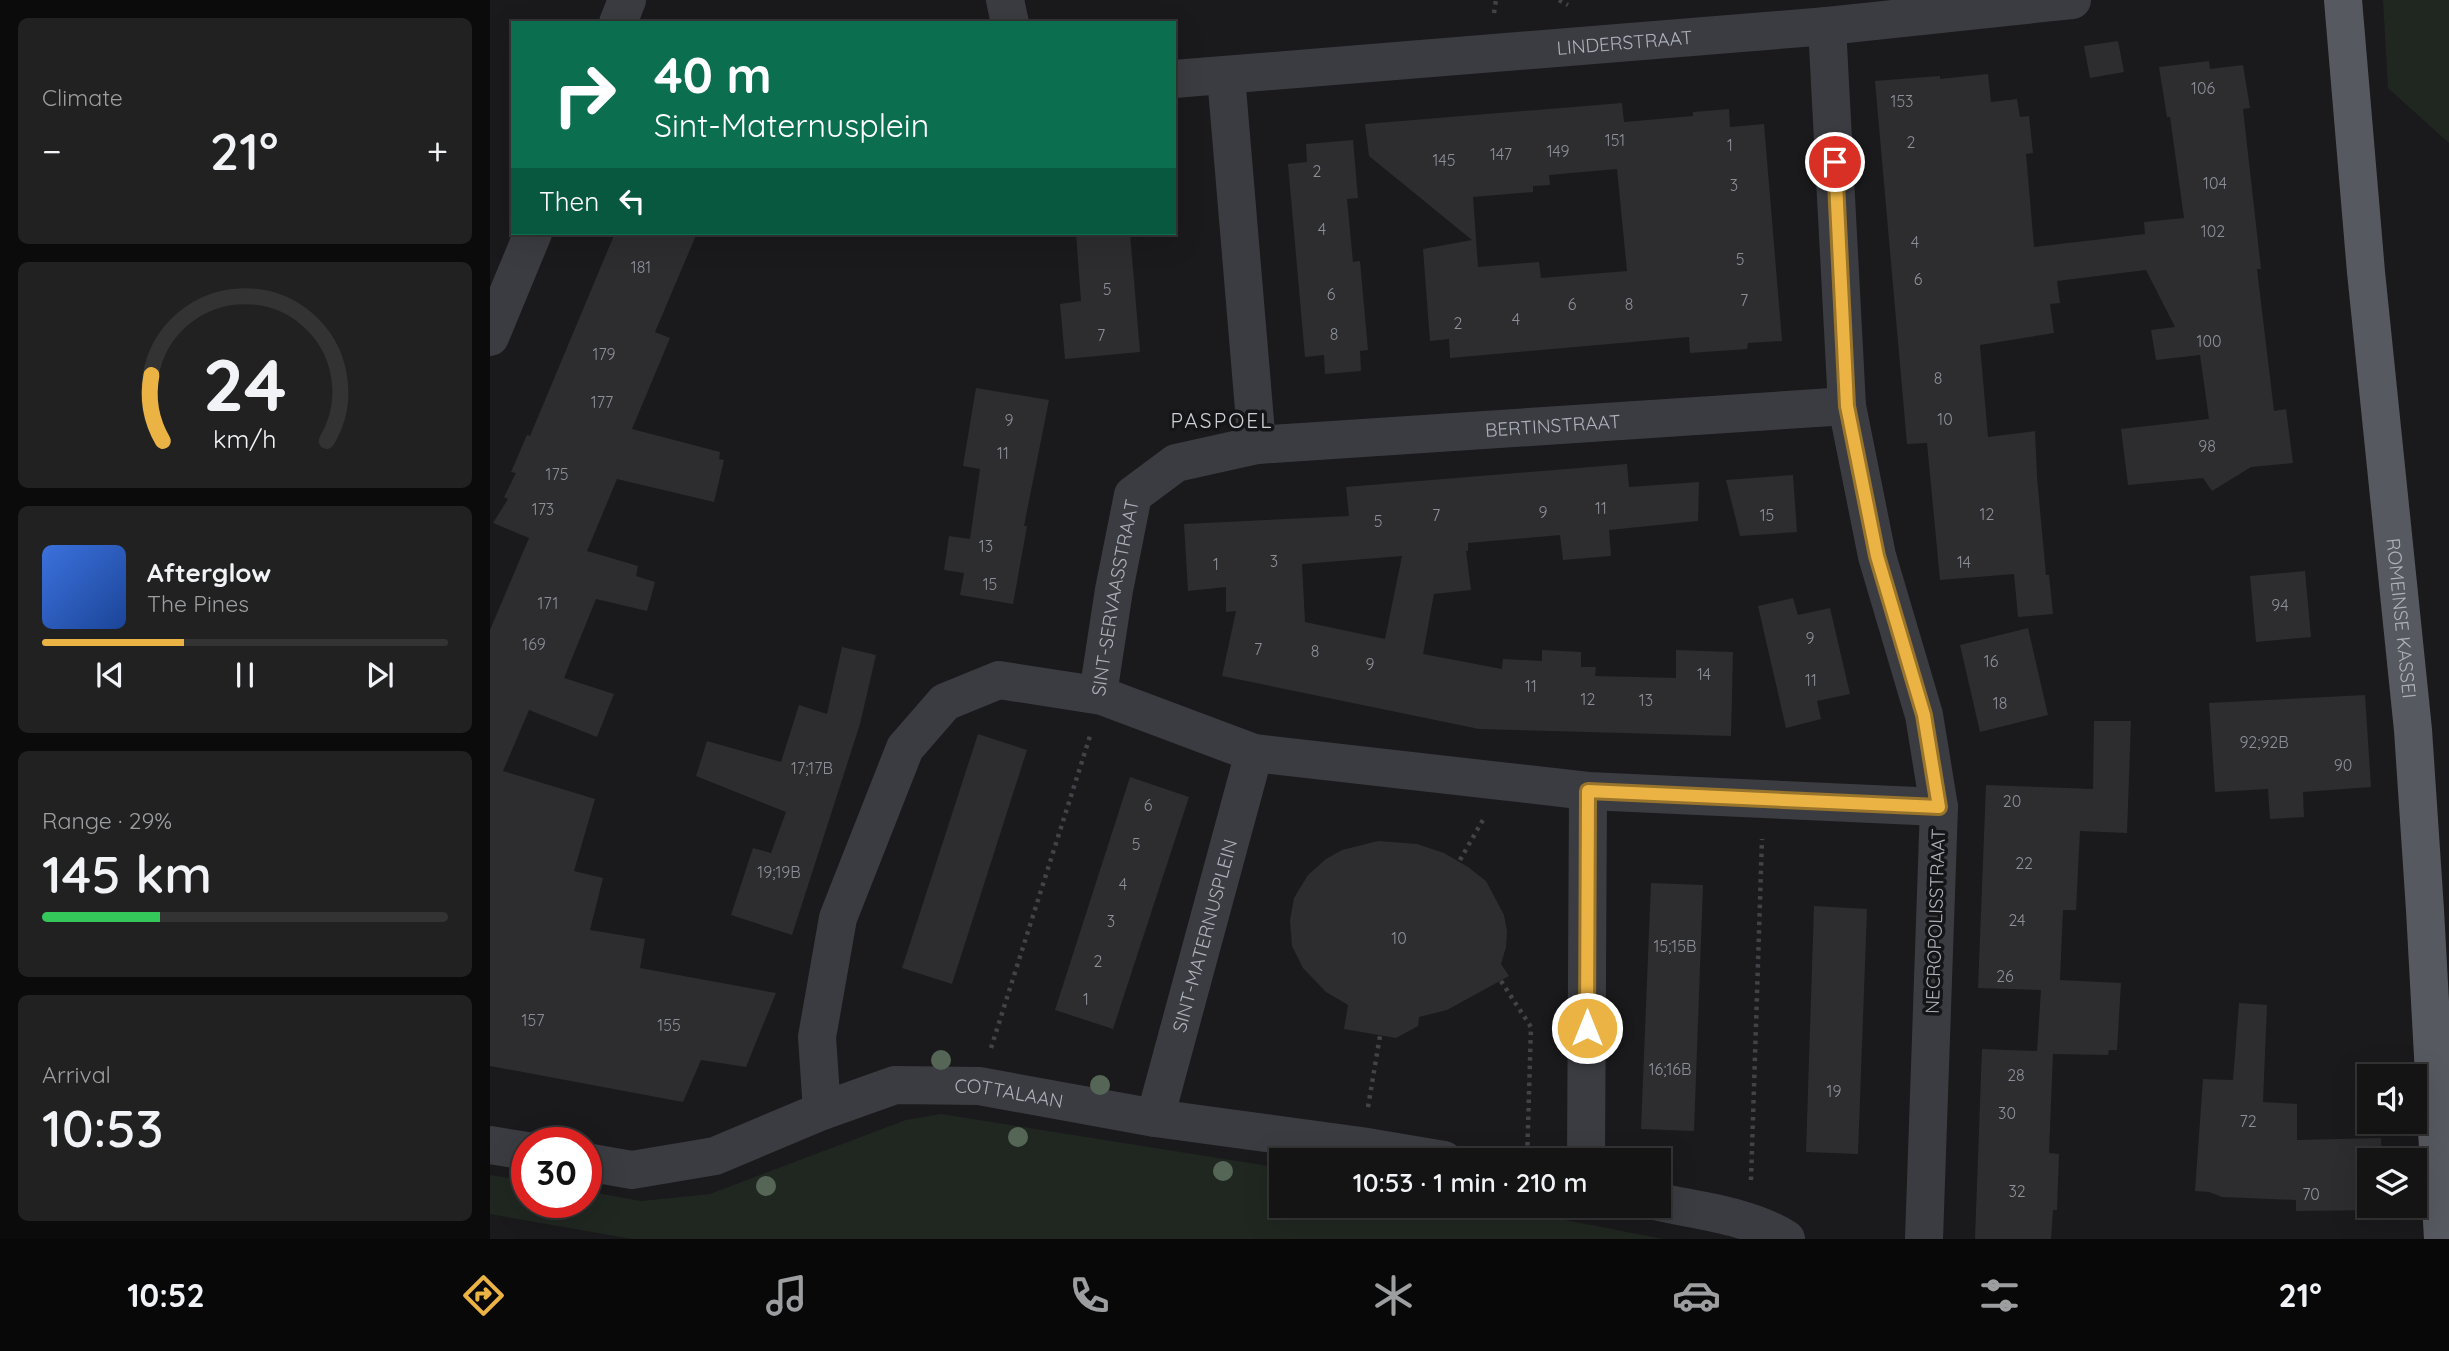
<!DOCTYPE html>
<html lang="en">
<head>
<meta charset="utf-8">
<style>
  :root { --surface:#141415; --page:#212122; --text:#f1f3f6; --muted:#9d9ea0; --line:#333334; --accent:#eab344 }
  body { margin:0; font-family:Quicksand,sans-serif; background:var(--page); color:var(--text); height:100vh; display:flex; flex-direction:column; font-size:26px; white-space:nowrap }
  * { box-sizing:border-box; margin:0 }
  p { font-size:23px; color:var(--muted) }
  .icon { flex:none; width:38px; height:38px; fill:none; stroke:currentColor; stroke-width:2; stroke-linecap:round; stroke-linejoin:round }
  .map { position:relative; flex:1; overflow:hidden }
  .details { display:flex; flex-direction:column; gap:18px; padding:18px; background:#0b0b0c; width:490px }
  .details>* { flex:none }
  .guide { position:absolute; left:21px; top:21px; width:665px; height:214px; border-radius:0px; box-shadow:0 7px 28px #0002,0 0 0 2px var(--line); background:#0b6e4f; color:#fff; overflow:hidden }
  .controls { position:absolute; left:1867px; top:1064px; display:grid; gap:14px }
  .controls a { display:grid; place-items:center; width:70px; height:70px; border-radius:0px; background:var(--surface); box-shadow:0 7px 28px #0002,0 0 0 2px var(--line); font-size:35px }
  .speed { position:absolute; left:21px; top:1127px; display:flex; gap:14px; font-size:35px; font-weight:700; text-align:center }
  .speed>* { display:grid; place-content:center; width:91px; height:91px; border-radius:50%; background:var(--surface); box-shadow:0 7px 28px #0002,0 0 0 2px var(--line); line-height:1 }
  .speed .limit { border:10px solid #d22; background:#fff; color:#111 }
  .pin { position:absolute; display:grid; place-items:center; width:60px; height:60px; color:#fff; margin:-30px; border:4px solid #fff; border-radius:50%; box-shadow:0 2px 7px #0007 }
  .me { position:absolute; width:77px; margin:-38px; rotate:0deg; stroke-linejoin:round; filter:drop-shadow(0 0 5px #0008) }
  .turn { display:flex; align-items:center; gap:24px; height:147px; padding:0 28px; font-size:32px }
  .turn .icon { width:91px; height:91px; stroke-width:2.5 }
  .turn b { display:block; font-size:49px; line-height:60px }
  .then { display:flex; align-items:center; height:66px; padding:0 28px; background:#0003; gap:14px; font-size:26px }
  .big { font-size:52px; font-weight:600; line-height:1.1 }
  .details .tile { flex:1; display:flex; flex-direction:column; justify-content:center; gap:10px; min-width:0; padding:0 24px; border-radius:10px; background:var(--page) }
  .details .dial { align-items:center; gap:0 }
  .dial svg { height:182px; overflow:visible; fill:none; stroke:var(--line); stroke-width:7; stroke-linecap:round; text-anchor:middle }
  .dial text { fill:var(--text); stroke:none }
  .song { display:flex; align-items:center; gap:21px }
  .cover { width:84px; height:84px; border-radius:10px; background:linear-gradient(135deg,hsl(220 70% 55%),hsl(220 70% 35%)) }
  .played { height:7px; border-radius:4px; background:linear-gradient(90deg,var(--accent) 35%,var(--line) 35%) }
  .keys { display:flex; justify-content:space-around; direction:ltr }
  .heat { display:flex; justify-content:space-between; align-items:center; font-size:38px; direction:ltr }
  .charge { height:10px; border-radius:5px; background:linear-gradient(90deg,#34c759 29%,var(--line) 0) }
  .trip { position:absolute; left:779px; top:1148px; width:402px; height:70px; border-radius:0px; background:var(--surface); box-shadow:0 7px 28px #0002,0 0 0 2px var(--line); font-weight:600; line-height:70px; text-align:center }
  .tab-bar { display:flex; height:112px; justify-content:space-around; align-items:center; background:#080808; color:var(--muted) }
  .tab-bar .icon { width:49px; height:49px }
  .tab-bar .selected { color:var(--accent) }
  .tab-bar b { font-size:32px; color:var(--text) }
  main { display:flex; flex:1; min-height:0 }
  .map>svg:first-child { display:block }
  .green { fill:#202721 }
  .building { fill:#2d2d30; fill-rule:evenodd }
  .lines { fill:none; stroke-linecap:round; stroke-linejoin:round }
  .path { stroke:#414348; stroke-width:4.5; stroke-dasharray:3.5 5; stroke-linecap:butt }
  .minor { stroke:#3b3c41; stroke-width:38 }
  .major { stroke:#575960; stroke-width:38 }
  .tree { fill:#556657 }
  .route-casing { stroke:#98742c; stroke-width:18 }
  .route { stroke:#eab344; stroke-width:12 }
  .labels { text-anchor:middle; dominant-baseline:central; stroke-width:7; stroke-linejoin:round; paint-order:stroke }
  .number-label { font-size:16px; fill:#8c8f98 }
  .street-label { font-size:19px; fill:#adb1bb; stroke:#151517 }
  .neighbourhood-label { font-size:21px; letter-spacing:2px; fill:#ced0d7; stroke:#151517 }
</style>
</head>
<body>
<main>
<section class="details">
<div class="tile"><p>Climate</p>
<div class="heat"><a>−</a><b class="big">21°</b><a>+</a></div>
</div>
<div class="tile dial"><svg viewBox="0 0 100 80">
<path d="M14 69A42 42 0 1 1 86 69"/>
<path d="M14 69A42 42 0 0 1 9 40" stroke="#eab344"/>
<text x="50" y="56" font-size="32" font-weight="700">24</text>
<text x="50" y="72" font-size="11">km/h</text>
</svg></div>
<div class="tile">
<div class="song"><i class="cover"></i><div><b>Afterglow</b><p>The Pines</p></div></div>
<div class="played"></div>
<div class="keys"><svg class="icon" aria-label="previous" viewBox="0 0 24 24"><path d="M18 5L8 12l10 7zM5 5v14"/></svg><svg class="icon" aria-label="pause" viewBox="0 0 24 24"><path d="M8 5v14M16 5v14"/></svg><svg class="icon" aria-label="next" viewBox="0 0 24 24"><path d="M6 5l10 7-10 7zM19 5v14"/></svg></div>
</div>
<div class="tile"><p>Range · 29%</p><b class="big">145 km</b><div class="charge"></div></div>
<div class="tile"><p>Arrival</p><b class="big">10:53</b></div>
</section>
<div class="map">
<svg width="1959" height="1239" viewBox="0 0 1959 1239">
  <rect width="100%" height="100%" fill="#1a1a1c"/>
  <g class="green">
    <polygon points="1893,0 1959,0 1959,143 1898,88"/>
    <polygon points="451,1114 791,1168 791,1206 1003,1206 1173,1239 142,1239 0,1214 0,1175 37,1181 37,1202 96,1202 96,1191 151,1201 220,1194 416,1120"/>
  </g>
  <g class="building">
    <polygon points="1628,41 1634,72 1600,78 1594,46"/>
    <polygon points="1719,61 1720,69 1753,65 1760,108 1753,109 1771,269 1767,269 1784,411 1796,409 1803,463 1761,467 1722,491 1713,478 1638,485 1631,429 1719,419 1710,355 1666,360 1661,330 1685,327 1656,270 1567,281 1570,303 1560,304 1564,333 1490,345 1498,437 1545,431 1547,477 1556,575 1559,575 1563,614 1528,617 1524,574 1450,580 1437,443 1417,444 1385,81 1450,76 1450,79 1498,74 1501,102 1527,99 1530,117 1539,116 1543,153 1536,154 1544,247 1655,234 1654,222 1694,218 1680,117 1677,117 1669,67"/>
    <path d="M1132 103 1134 122 1203 116V112L1239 109 1240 127 1274 124 1292 341 1258 343 1257 349 1200 353 1199 337 960 358 959 339 940 341 933 249 982 240 879 156 875 124ZM1127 169 1137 271 1051 278 1049 262 988 267 983 197 1043 192V186L1060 185 1059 175Z"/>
    <polygon points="863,140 868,198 857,199 863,262 870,261 878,350 870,351 871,371 835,374 834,355 815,357 798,164 817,162 816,144"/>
    <polygon points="125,233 207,233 165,332 180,338 142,429 230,452 229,459 234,460 224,502 127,479 97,551 148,566 146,576 165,582 157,611 106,599 74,678 124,694 107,737 39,710 13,771 105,799 84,871 113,878 100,930 155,939 150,968 286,993 256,1067 211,1060 193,1102 0,1066 0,630 39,538 3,523 18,499 14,497 26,473 21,472 37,435 40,436"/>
    <polygon points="586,233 640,233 650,352 575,359 570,304 591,301"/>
    <polygon points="486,388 559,400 534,526 537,526 523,604 470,595 474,573 454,570 459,536 480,539 490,469 473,466"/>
    <path d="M1137 464 1139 487 1209 482 1208 521 1119 530 1121 556 1073 560 1070 535 978 543V551H976L981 590 944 594 933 654 1012 669 1013 659 1052 661V650L1091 652V667H1106L1105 676 1186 678V650L1243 652 1241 736 989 729 732 676 746 611 736 612V587L698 591 694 524 859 516 856 487ZM912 556 895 639 815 622 812 564Z"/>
    <polygon points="1303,475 1307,532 1250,536 1236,480"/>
    <polygon points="1815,571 1821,637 1766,642 1760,576"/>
    <polygon points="1303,598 1308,615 1340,608 1360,694 1327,701 1331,719 1296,728 1268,606"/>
    <polygon points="1538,628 1558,715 1490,732 1470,645"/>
    <polygon points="352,647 386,655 370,724 302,935 241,915 263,848 281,853 296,812 206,776 217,741 291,762 309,705 337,714"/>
    <polygon points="1875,695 1881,787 1813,792 1814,817 1780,819 1778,789 1725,792 1719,703"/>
    <polygon points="1604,721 1641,721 1637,833 1590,831 1586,910 1573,910 1570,980 1631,983 1627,1050 1619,1050 1618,1055 1563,1054 1559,1153 1569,1154 1567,1210 1563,1210 1561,1239 1485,1239 1492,1049 1547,1051 1551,990 1488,988 1496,785 1603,789"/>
    <polygon points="488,734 537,750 462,984 412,968"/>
    <polygon points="640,777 699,797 623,1029 565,1010"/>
    <polygon points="888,841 927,844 954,853 978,867 996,881 1014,915 1017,931 1016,947 1011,964 1019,976 957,1010 929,1017 928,1026 906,1038 854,1029 858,1005 836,992 813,968 802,946 800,920 804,898 818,875 836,859 852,850"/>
    <polygon points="1161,883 1213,885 1204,1131 1151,1129"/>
    <polygon points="1324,906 1377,909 1368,1154 1316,1152"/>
    <polygon points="1749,1003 1777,1005 1773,1102 1807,1104 1807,1140 1891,1138 1892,1160 1880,1160 1880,1206 1893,1206 1893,1210 1806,1211 1806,1200 1732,1197 1719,1192 1705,1191 1713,1079 1743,1080"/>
  </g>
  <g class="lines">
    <g class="path">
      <polyline points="1069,0 1078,5"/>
      <polyline points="1004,13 1006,0"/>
      <polyline points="970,860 994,818"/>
      <polyline points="1011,981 1041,1027 1037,1160"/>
      <polyline points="501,1048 601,733"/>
      <polyline points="878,1107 890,1036"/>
      <polyline points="1261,1180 1272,839"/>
    </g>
    <g class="minor">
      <polyline points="515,0 520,23"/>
      <polyline points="128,23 137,0"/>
      <polyline points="1337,26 1357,406 1387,556 1434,715 1449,807 1434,1239"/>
      <polyline points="736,76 767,445"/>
      <path id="s1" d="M684 79 1337 26 1582 0"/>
      <polyline points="0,337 43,233"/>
      <path id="s2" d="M608 694 624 590 643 495 686 463 767 445 1357 406"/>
      <polyline points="332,1111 327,1037 348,918 415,748 455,702 509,680 612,696 764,753 1098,791 1449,807"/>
      <path id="s3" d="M665 1118 764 753"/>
      <polyline points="0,1145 37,1151"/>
      <polyline points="1096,1160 1098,791"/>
      <path id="s4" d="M96 1162 142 1170 225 1156 332 1111 405 1085 489 1086 665 1118 871 1146 954 1160"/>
      <path d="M1169 1202C1210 1211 1260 1216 1296 1239"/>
    </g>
    <path class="major" id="s5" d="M1853 0 1876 272 1923 730 1935 910 1953 1239"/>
  </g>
  <g class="tree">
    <circle cx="451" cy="1060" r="10"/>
    <circle cx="610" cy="1085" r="10"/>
    <circle cx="528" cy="1137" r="10"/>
    <circle cx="733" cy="1171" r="10"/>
    <circle cx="276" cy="1186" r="10"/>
  </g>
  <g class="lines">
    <g class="route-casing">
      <polyline id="route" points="1097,1028 1098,791 1449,807 1434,715 1387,556 1357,406 1345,162"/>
    </g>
    <use href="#route" class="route"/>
  </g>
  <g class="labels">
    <g class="number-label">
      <text x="1713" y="88">106</text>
      <text x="1412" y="101">153</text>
      <text x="1125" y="140">151</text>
      <text x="1421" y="142">2</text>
      <text x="1240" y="145">1</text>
      <text x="1068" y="151">149</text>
      <text x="1011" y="154">147</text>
      <text x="954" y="160">145</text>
      <text x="827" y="171">2</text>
      <text x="1725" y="183">104</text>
      <text x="1244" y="185">3</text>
      <text x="832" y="229">4</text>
      <text x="1723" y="231">102</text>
      <text x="1425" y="242">4</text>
      <text x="1250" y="259">5</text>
      <text x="151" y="267">181</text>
      <text x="1428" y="279">6</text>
      <text x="617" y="289">5</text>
      <text x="841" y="294">6</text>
      <text x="1254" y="300">7</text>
      <text x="1082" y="304">6</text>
      <text x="1139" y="304">8</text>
      <text x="1026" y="319">4</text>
      <text x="968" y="323">2</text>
      <text x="844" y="334">8</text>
      <text x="611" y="335">7</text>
      <text x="1719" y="341">100</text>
      <text x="114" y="354">179</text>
      <text x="1448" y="378">8</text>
      <text x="112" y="402">177</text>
      <text x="1455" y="419">10</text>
      <text x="519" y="420">9</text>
      <text x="1717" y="446">98</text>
      <text x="513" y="453">11</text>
      <text x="67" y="474">175</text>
      <text x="1111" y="508">11</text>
      <text x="53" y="509">173</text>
      <text x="1053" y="512">9</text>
      <text x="1497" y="514">12</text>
      <text x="946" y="515">7</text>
      <text x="1277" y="515">15</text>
      <text x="888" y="521">5</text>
      <text x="496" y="546">13</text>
      <text x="784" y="561">3</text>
      <text x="1474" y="562">14</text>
      <text x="726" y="564">1</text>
      <text x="500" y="584">15</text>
      <text x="58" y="603">171</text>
      <text x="1790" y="605">94</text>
      <text x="1320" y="638">9</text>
      <text x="44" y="644">169</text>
      <text x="768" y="649">7</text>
      <text x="825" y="651">8</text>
      <text x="1501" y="661">16</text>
      <text x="880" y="664">9</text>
      <text x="1214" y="674">14</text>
      <text x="1321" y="680">11</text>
      <text x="1041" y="686">11</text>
      <text x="1098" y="699">12</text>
      <text x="1156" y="700">13</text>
      <text x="1510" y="703">18</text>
      <text x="1774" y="742">92;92B</text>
      <text x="1853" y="765">90</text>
      <text x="322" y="768">17;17B</text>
      <text x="1522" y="801">20</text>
      <text x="658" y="805">6</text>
      <text x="646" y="844">5</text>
      <text x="1534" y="863">22</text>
      <text x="289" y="872">19;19B</text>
      <text x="633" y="884">4</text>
      <text x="1527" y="920">24</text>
      <text x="621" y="921">3</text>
      <text x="909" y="938">10</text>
      <text x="1185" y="946">15;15B</text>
      <text x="608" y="961">2</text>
      <text x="1515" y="976">26</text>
      <text x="596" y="999">1</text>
      <text x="43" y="1020">157</text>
      <text x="179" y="1025">155</text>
      <text x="1180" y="1069">16;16B</text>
      <text x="1526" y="1075">28</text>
      <text x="1344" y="1091">19</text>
      <text x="1517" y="1113">30</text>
      <text x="1758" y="1121">72</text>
      <text x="1527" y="1191">32</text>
      <text x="1821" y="1194">70</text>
    </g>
    <g class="street-label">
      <text stroke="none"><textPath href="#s1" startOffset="452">LINDERSTRAAT</textPath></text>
      <text stroke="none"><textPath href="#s2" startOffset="635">BERTINSTRAAT</textPath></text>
      <text stroke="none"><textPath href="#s2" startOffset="98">SINT-SERVAASSTRAAT</textPath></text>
      <text stroke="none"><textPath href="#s5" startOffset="621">ROMEINSE KASSEI</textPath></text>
      <text transform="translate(1445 921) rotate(-88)">NECROPOLISSTRAAT</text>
      <text stroke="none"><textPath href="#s3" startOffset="189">SINT-MATERNUSPLEIN</textPath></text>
      <text stroke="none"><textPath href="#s4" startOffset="439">COTTALAAN</textPath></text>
    </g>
    <g class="neighbourhood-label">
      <text x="732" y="420">PASPOEL</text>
    </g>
  </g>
</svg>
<div class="controls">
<a><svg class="icon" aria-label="sound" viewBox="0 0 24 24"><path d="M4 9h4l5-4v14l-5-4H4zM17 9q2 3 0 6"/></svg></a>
<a><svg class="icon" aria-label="layers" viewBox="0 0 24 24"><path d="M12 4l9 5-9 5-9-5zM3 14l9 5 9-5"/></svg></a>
</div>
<div class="speed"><div class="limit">30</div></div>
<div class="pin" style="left:1345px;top:162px;background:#d93025"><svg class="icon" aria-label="arrive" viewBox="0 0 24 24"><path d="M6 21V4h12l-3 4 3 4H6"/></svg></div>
<svg class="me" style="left:1097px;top:1028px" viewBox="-20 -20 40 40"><circle r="17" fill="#eab344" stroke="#fff" stroke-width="3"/><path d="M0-11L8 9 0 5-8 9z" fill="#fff"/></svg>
<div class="trip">10:53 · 1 min · 210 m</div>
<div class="guide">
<div class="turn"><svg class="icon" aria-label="right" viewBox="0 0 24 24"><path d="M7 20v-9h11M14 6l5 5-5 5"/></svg><div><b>40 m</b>Sint-Maternusplein</div></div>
<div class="then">Then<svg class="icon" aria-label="left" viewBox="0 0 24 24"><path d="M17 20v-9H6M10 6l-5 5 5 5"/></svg></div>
</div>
</div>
</main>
<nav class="tab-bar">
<b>10:52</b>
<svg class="icon selected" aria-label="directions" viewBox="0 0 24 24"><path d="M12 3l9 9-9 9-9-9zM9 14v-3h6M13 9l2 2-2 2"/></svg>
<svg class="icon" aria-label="music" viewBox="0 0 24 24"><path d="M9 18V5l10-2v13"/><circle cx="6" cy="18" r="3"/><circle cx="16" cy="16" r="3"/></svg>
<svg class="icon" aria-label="phone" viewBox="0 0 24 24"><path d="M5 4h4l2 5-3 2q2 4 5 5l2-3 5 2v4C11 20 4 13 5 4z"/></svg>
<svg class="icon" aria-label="climate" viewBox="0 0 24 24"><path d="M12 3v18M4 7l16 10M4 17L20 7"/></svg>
<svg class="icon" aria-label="car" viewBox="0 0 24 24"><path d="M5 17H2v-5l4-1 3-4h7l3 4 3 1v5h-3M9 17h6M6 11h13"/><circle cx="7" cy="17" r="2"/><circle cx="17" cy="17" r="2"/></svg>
<svg class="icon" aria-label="filters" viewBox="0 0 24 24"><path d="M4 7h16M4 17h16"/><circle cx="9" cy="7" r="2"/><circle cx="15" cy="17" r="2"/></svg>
<b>21°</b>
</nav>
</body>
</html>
